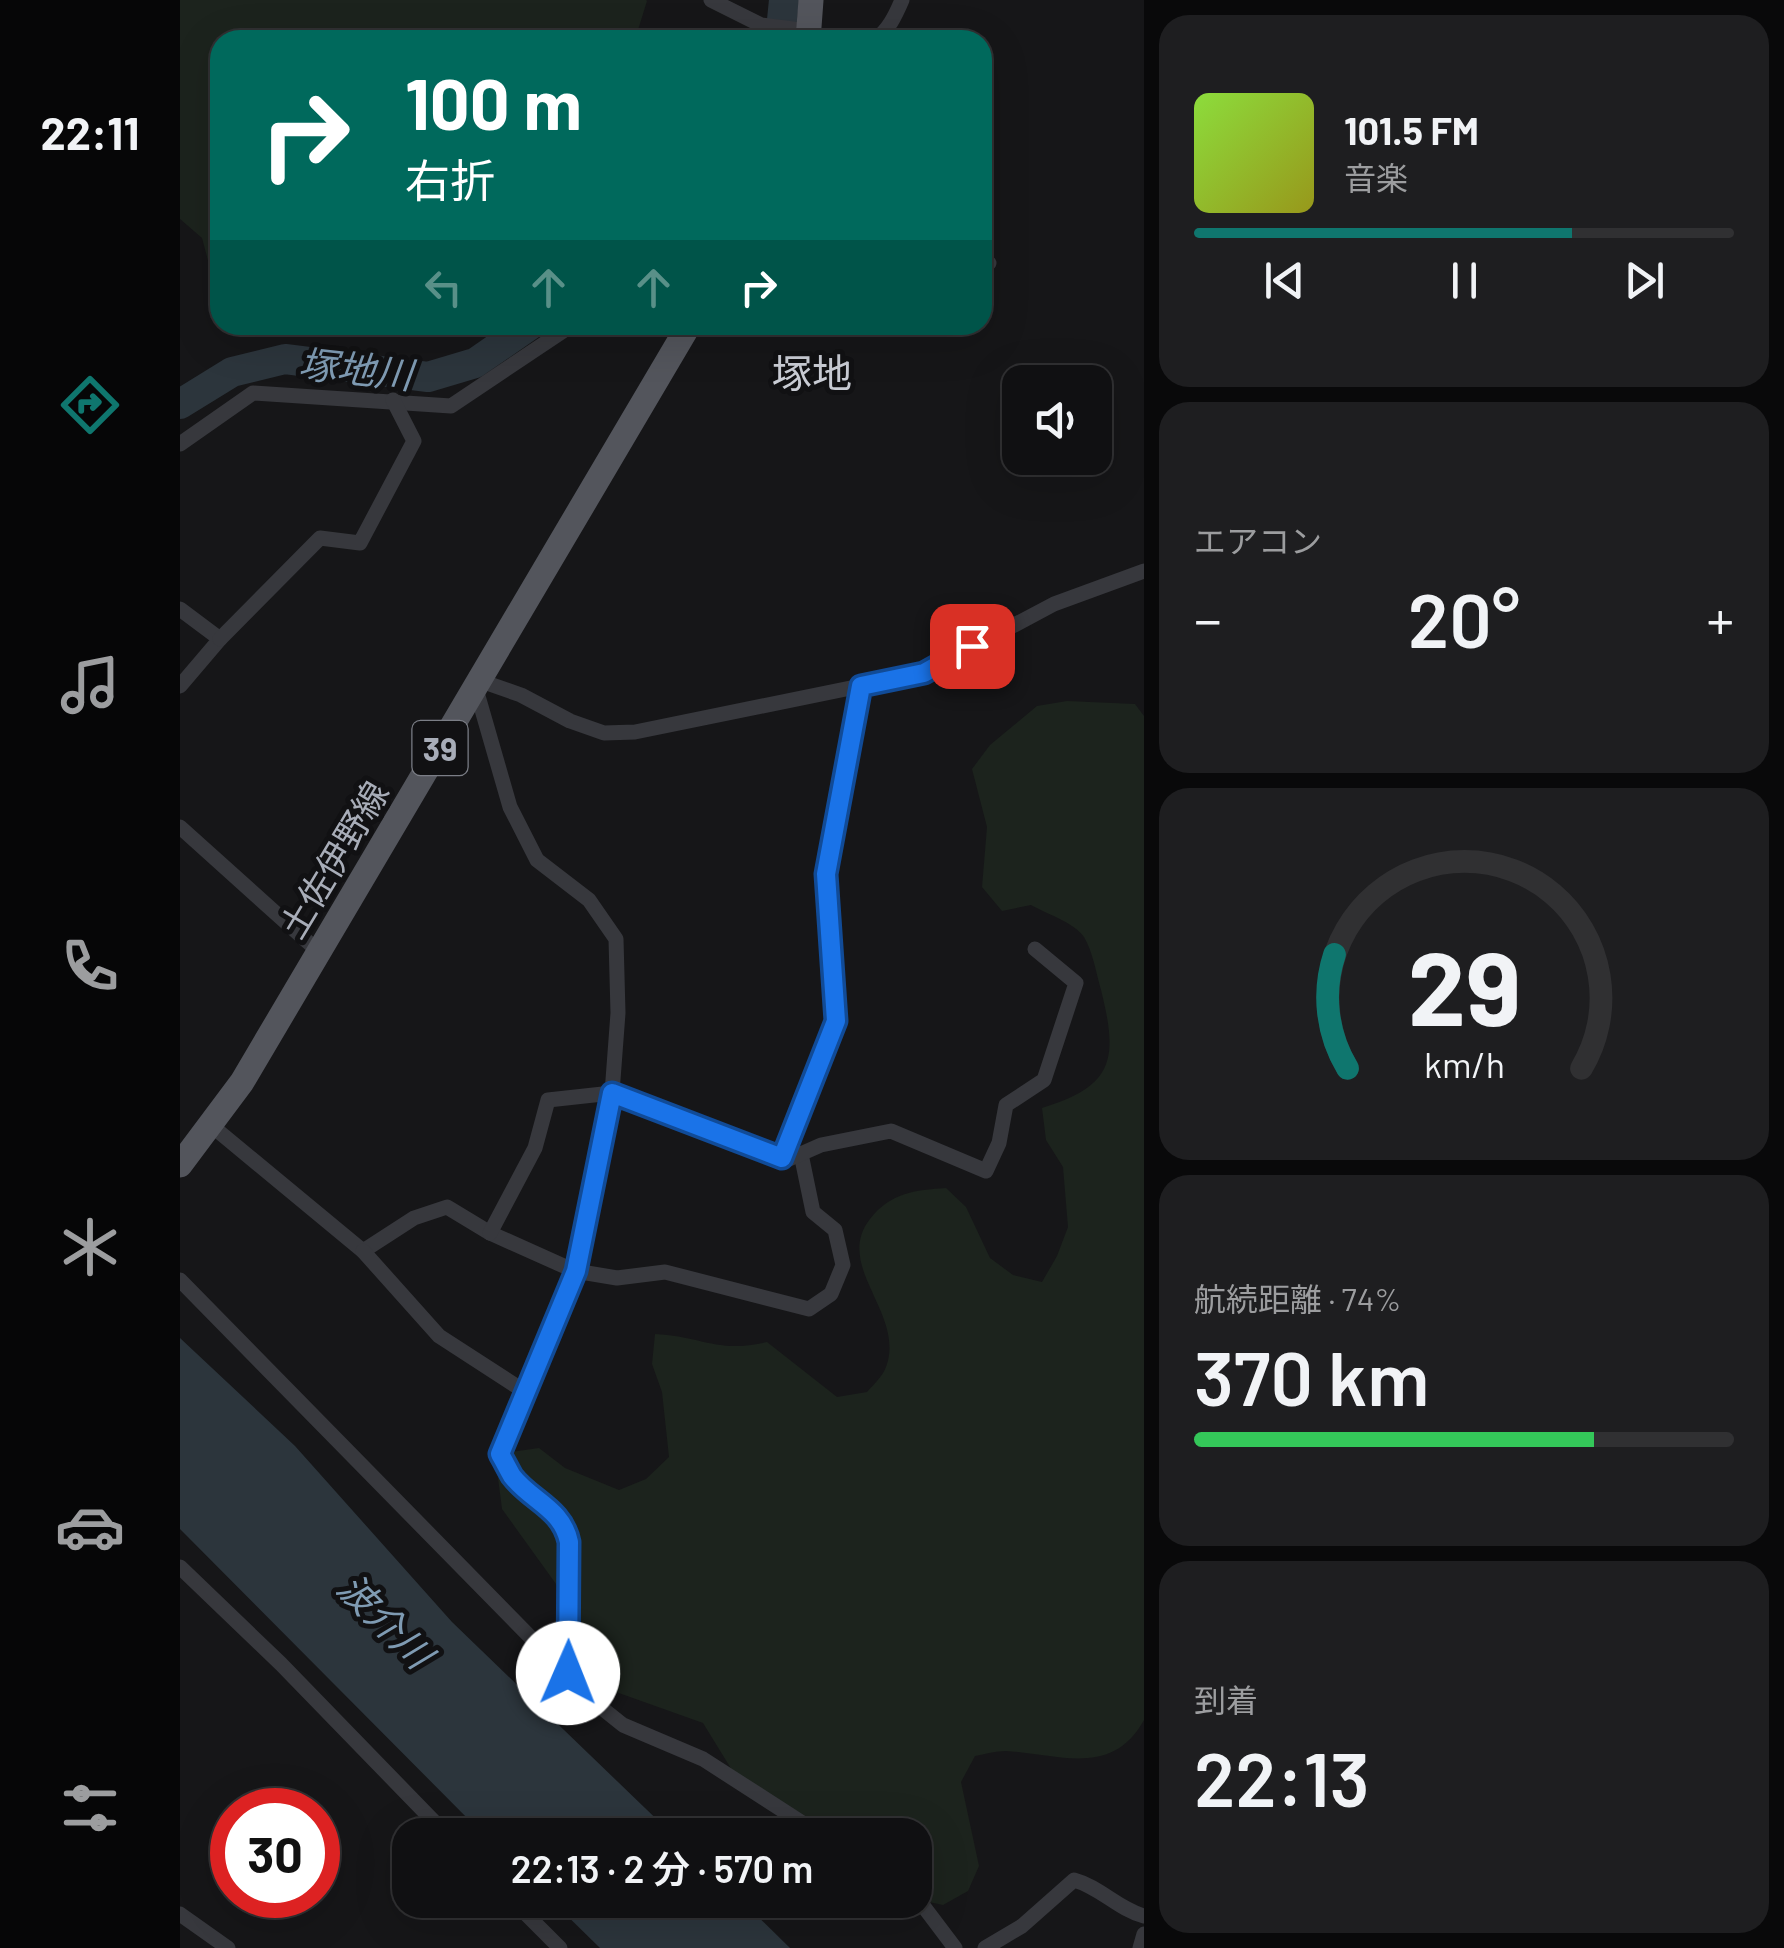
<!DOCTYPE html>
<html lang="ja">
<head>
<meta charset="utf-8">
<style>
  :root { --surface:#101012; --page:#1e1e20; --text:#f1f3f6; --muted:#9c9d9f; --line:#303032; --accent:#0f766e }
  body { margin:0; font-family:Barlow,"Noto Sans JP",sans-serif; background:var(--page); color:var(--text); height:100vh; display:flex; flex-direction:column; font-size:38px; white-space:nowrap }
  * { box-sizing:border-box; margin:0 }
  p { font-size:32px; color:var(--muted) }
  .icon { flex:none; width:55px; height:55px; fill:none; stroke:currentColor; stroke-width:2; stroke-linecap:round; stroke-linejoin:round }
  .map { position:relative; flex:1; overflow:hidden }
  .details { display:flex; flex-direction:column; gap:15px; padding:15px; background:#09090a; width:640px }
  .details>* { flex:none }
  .top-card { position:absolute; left:30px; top:30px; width:782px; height:305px; border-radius:30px; box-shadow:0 10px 40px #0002,0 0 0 2px var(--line); background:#00695c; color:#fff; overflow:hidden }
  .buttons { position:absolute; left:822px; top:365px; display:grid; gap:20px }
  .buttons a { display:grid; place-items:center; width:110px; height:110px; border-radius:20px; background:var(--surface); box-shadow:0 10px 40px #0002,0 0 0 2px var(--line); font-size:50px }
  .speed { position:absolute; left:30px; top:1788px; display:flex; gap:20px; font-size:50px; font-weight:700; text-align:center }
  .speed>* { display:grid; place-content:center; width:130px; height:130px; border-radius:50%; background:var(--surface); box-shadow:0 10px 40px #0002,0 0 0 2px var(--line); line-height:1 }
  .speed .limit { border:15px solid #d22; background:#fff; color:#111 }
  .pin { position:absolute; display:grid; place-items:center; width:85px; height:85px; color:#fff; margin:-42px; border-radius:20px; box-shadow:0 5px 15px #0006 }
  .me { position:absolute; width:110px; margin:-55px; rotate:1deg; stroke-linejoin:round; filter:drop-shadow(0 0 8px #0008) }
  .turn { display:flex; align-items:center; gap:35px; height:210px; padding:0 30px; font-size:45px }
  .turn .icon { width:130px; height:130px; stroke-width:2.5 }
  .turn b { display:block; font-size:70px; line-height:85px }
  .lanes { display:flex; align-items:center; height:95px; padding:0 30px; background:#0003; justify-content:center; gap:50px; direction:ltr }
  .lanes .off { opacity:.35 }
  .big { font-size:75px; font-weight:600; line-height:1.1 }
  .details .tile { flex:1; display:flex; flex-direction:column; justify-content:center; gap:15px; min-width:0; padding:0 35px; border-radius:30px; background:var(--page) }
  .details .dial { align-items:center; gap:0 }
  .dial svg { height:260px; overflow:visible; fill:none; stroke:var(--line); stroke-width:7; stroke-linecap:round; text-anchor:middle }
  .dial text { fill:var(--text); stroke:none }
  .song { display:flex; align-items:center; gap:30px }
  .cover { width:120px; height:120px; border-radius:15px; background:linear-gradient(135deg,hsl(90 70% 55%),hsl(60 70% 35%)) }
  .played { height:10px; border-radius:5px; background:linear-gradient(90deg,var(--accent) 70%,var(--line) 70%) }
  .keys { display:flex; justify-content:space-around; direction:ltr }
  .heat { display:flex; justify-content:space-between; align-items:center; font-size:55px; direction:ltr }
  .charge { height:15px; border-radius:8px; background:linear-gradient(90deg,#34c759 74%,var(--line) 0) }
  .trip { position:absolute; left:212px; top:1818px; width:540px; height:100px; border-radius:30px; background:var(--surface); box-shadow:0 10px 40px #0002,0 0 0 2px var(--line); font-weight:600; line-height:100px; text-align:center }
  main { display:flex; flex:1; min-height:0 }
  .tabs { display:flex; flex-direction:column; width:180px; justify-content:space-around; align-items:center; background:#060607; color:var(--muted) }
  .tabs .icon { width:70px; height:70px }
  .tabs .current { color:var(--accent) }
  .tabs b { font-size:45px; color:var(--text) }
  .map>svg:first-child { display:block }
  .green { fill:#1c231d }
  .water { fill:#2c353c }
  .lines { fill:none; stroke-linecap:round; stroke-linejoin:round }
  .river { stroke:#2c353c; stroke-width:30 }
  .minor { stroke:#37383d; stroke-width:15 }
  .primary { stroke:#53555c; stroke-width:25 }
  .route-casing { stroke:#114b97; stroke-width:25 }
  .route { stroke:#1a73e8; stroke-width:18 }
  .labels { text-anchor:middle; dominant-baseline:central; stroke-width:10; stroke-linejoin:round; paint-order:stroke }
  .shield { fill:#111113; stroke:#7b7e86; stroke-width:2.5 }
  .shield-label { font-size:32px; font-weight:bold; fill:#a8adb8 }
  .street-label { font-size:35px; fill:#a8adb8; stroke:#111113 }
  .water-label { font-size:38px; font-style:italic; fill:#7f9bb3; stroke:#111113 }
  .quarter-label { font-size:40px; fill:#c9ccd4; stroke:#111113 }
</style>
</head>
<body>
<main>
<nav class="tabs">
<b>22:11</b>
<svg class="icon current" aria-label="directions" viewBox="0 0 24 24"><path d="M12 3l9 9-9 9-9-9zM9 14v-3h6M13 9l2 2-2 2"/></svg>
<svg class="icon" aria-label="music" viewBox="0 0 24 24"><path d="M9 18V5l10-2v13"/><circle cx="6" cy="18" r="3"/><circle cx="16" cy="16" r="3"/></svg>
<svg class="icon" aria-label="phone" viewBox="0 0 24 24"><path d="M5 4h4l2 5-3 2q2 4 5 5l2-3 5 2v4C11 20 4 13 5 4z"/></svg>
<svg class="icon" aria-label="climate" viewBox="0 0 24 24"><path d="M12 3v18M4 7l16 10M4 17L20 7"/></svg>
<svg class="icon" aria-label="car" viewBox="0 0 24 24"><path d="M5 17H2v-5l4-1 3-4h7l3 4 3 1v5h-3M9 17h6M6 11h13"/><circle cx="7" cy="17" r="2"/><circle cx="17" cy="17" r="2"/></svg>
<svg class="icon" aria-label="filters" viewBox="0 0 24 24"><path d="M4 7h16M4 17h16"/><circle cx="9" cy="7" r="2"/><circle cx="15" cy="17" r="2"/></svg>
</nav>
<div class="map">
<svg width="964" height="1948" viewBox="0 0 964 1948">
  <rect width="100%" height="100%" fill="#161618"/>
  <g class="green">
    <polygon points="0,0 466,0 467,1 458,30 438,40 40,40 40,287 30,268 22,238 0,219"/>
    <path d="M887 701 955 704 964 716V1720C932 1778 878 1754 826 1751 816 1751 805 1754 795 1756L781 1782 799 1866 788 1891 763 1905 735 1899V1835H653L555 1775 523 1723 436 1692 414 1669 376 1584 322 1509 318 1478 331 1452 359 1448 385 1468 439 1490 466 1479 489 1457 482 1392 472 1364 475 1334C521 1336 538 1354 587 1342L657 1397 687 1392C693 1385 703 1376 706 1367 726 1314 653 1266 690 1219 710 1193 735 1190 766 1188L786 1207 810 1258 833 1275 862 1282 877 1256 888 1227 883 1167 866 1140 862 1108C935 1086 938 1058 921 990 916 973 913 952 904 937 895 923 865 913 851 905L822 911 802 887 807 827 792 769 810 745 857 706Z"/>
  </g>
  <g class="water">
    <polygon points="0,1338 115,1446 272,1622 493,1835 304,1835 0,1529"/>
    <polygon points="371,1900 561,1900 610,1948 420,1948"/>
  </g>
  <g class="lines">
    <g class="river">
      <polyline points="600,40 604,0"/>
      <polyline points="0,404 52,372 105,359 248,377 295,363 350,325"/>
    </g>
    <g class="minor">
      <polyline points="531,0 581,25 629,31"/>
      <path d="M694 40C708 32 716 14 722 0"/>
      <polyline points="802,259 809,263"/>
      <polyline points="0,444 73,393 271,406 392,325"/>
      <polyline points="0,609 40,639 0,686"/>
      <polyline points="40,639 140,538 180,543 234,441 213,400"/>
      <polyline points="301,681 341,695 390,721 424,733 455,732 744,673 874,604 964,571"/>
      <polyline points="296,689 330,807 357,860 409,900 436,939 438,1013 432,1093 395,1271 437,1278 485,1272 629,1309 651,1294 663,1265 655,1230 633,1212 621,1154"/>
      <polyline points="0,827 139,952"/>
      <path d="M32 1126 183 1251 234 1218 267 1207 310 1233 395 1271 321 1454C324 1461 328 1469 332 1476 351 1501 382 1508 389 1543L388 1673"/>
      <polyline points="602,1158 656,1021 646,875 681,686"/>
      <polyline points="310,1233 355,1148 368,1100 432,1093 607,1160 641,1145 711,1131 806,1171 819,1143 826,1105 864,1080 896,983 855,949"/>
      <polyline points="183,1251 259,1336 347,1393"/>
      <polyline points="0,1280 413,1701 443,1725 523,1759 641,1835"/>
      <polyline points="0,1567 101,1664 267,1835"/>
      <polyline points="735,1895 775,1948"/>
      <polyline points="332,1900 380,1948"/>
      <polyline points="0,1914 48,1948"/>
      <path d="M805 1948 842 1926 894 1880C920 1887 938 1909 964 1916"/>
      <polyline points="960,1948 964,1934"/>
    </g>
    <g class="primary">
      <polyline points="628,40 631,0"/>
      <polyline points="0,1165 62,1082 509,325"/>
    </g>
  </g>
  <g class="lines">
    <g class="route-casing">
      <path id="route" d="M388 1673 389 1542C382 1508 351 1501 332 1476 328 1469 324 1461 320 1454L396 1271 432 1093 602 1158 656 1021 646 874 681 686 744 673 792 646"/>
    </g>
    <use href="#route" class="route"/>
  </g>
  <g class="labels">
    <rect class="shield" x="232.5" y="721" width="55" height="54" rx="8"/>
    <g class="shield-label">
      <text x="260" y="748">39</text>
    </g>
    <g class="street-label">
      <text transform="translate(153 859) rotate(-59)">土佐伊野線</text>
    </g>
    <g class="water-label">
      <text transform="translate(176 368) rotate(6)">塚地川</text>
      <text transform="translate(206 1620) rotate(45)">波介川</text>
    </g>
    <g class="quarter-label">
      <text x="632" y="372">塚地</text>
    </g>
  </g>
</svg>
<div class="buttons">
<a><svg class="icon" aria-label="sound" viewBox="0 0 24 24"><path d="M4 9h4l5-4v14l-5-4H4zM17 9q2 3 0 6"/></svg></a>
</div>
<div class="speed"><div class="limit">30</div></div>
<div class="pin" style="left:792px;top:646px;background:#d93025"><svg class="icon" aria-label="arrive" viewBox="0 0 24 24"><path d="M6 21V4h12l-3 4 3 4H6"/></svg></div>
<svg class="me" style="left:388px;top:1673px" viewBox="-20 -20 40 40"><circle r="19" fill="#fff"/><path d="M0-13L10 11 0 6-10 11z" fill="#1a73e8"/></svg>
<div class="trip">22:13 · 2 分 · 570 m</div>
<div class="top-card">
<div class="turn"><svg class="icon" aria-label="right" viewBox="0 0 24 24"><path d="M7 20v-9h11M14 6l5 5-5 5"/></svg><div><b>100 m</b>右折</div></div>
<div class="lanes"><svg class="icon off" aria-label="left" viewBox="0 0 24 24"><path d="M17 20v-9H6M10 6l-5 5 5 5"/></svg><svg class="icon off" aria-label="ahead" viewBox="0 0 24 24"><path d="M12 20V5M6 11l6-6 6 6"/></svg><svg class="icon off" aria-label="ahead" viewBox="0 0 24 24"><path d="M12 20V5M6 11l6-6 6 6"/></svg><svg class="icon" aria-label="right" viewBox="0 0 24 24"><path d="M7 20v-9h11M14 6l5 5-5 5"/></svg></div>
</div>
</div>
<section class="details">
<div class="tile">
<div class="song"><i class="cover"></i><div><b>101.5 FM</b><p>音楽</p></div></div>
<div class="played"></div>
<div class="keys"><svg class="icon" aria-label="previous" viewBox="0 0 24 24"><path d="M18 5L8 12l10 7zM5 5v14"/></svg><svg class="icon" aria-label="pause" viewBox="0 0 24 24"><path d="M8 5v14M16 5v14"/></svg><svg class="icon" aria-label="next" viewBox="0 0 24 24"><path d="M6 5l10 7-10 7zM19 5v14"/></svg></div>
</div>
<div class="tile"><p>エアコン</p>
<div class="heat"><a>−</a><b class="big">20°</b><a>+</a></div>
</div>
<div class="tile dial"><svg viewBox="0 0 100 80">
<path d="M14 69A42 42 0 1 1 86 69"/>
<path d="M14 69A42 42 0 0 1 10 34" stroke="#0f766e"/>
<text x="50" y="56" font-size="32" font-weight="700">29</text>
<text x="50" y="72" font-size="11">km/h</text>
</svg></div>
<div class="tile"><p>航続距離 · 74%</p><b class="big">370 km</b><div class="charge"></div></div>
<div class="tile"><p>到着</p><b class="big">22:13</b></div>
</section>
</main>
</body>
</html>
